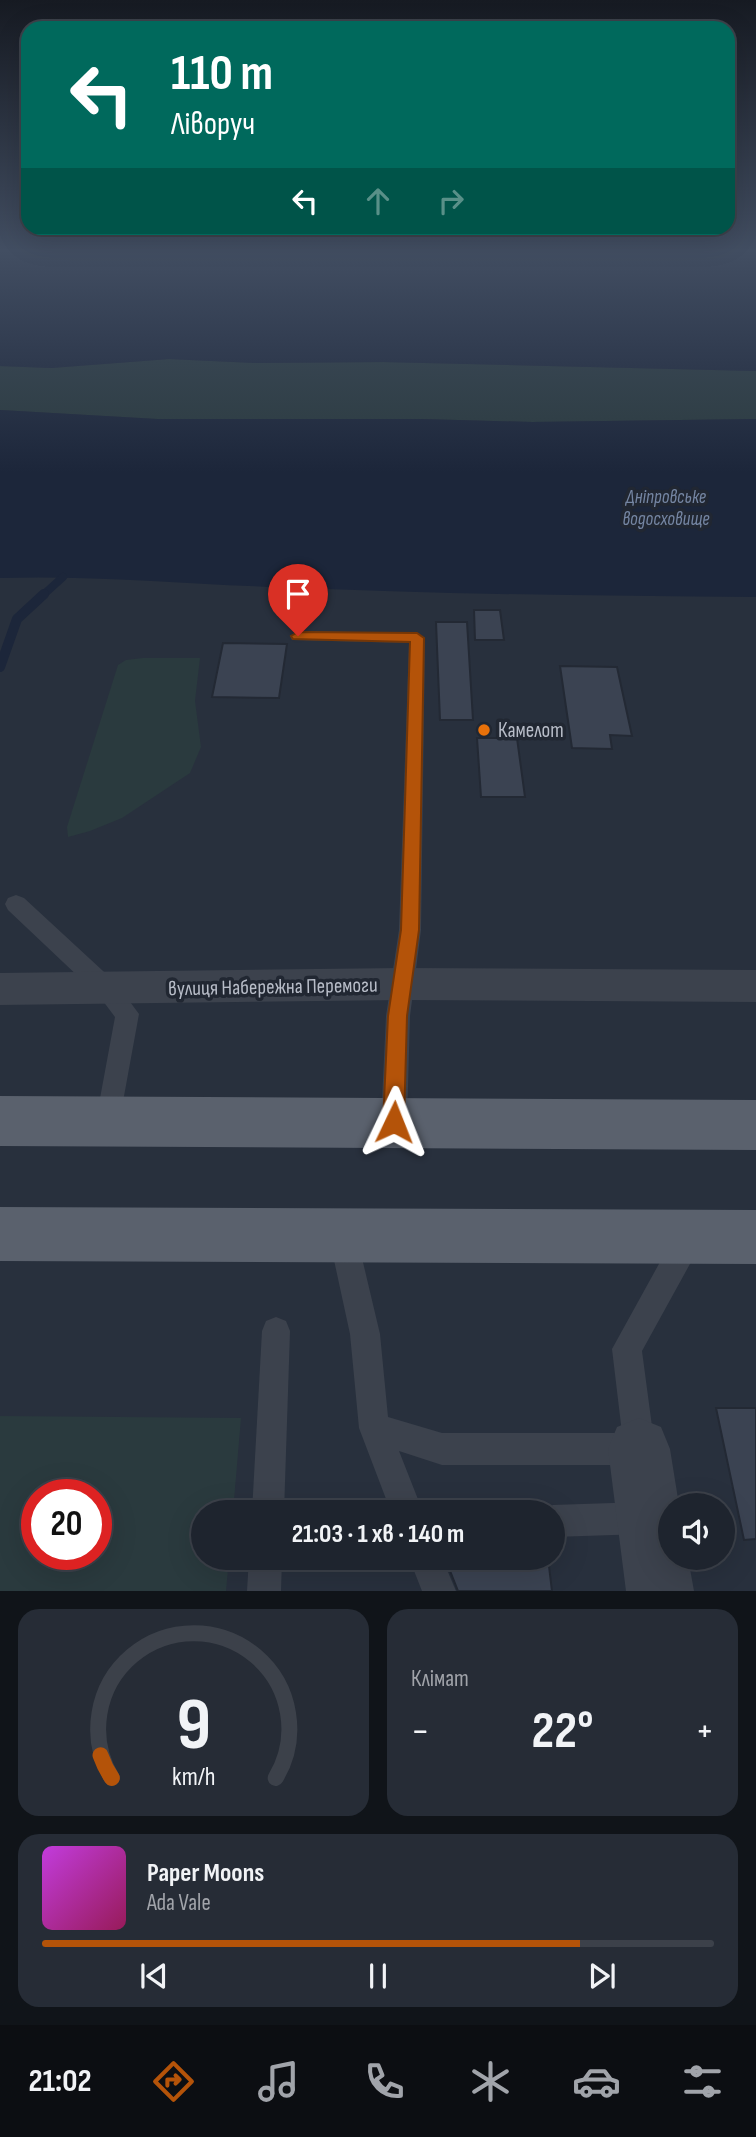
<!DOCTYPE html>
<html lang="uk">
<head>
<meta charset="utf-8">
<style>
  :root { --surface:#1e242e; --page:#262c36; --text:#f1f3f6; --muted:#a1a4aa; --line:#3c414a; --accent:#b45309 }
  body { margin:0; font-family:"Sofia Sans Condensed",sans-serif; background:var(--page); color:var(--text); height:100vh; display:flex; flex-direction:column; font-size:26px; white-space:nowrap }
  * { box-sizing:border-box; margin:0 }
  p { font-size:23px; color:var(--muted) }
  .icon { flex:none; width:38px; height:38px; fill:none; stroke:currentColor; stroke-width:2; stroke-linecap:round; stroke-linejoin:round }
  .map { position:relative; height:1591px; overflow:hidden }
  .details { display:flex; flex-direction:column; gap:18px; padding:18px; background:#101419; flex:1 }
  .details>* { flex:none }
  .banner { position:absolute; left:21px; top:21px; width:714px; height:214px; border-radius:21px; box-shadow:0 7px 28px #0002,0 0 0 2px var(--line); background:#00695c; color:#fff; overflow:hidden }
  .fabs { position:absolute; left:658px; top:1493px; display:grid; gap:14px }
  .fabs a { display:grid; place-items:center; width:77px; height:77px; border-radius:50%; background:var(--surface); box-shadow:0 7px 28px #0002,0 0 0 2px var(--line); font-size:35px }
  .speed { position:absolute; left:21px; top:1479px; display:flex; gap:14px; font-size:35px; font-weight:700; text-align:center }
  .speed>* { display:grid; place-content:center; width:91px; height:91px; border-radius:50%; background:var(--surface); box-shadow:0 7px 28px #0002,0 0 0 2px var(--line); line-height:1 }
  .speed .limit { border:10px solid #d22; background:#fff; color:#111 }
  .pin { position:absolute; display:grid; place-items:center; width:60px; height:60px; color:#fff; margin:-72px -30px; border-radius:50% 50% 50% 0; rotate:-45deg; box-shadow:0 0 7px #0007 }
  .pin .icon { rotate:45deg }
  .me { position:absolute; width:77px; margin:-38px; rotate:2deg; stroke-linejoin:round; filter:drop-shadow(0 0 5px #0008) }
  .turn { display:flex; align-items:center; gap:24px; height:147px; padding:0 35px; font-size:32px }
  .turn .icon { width:91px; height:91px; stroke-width:2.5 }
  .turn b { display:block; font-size:49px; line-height:60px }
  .lanes { display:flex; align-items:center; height:66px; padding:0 35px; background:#0003; justify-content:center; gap:35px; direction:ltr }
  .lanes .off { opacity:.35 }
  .big { font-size:52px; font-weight:700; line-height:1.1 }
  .details .tile { flex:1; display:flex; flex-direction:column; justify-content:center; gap:10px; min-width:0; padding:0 24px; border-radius:21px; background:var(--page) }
  .details .dial { align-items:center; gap:0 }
  .dial svg { height:182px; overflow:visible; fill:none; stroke:var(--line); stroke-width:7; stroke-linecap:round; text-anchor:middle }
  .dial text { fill:var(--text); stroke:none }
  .song { display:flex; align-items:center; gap:21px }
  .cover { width:84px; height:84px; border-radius:10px; background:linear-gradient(135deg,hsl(290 70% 55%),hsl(330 70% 35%)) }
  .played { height:7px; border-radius:4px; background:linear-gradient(90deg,var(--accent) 80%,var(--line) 80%) }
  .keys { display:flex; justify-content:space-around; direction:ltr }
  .heat { display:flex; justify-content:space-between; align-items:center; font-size:38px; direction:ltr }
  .details .tiles { flex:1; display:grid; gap:18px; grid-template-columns:1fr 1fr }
  .tile:last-child { grid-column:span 2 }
  .trip { position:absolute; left:191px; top:1500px; width:374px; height:70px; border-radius:35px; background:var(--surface); box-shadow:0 7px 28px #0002,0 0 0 2px var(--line); font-weight:700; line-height:70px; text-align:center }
  .menu { display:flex; height:112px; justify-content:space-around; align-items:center; background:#0c0e12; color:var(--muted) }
  .menu .icon { width:49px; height:49px }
  .menu .current { color:var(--accent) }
  .menu b { font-size:32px; color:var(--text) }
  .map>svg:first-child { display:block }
  .green { fill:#2a3a3e; fill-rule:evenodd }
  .water { fill:#1c263a }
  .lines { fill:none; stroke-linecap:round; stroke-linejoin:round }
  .stream-far1 { stroke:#1c263a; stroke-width:8 }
  .stream { stroke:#1c263a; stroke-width:10 }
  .building { fill:#3b4352; stroke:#232934; stroke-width:2 }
  .service { fill:#3c424d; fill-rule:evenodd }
  .pedestrian { fill:#3c424d; fill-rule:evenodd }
  .minor { fill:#3c424d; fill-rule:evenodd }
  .primary { fill:#5a616d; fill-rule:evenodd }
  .route { fill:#b45309; stroke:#753606; stroke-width:2 }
  .food-dot { fill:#e8710a; stroke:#212732; stroke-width:2.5 }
  .labels { text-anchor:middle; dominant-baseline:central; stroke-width:7; stroke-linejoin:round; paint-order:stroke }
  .far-water-label { font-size:19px; font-style:italic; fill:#7586a3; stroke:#212732 }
  .poi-label { font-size:21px; fill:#b8bdc8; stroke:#212732; text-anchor:start }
  .street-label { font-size:21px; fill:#b8bdc8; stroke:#212732 }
</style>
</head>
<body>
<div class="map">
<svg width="756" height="1591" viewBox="0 0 756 1591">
  <rect width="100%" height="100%" fill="#28303d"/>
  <g class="green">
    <polygon points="169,359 255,363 383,362 756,371 756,419 532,422 421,419 157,419 0,410 0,366 51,368"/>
    <polygon points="143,658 200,658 195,701 201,747 190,773 122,818 90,831 68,837 67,827 118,665 126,660"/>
    <path d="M0 1416 241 1418 233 1512H203V1558H229L226 1591H0ZM96 1494V1554H37V1494Z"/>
  </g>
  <g class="water">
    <polygon points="0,250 756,250 756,371 383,362 255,363 169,359 51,368 0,366"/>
    <path d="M0 410 157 419H421L532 422 756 419V597C596 596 435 594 275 587 183 584 92 575 0 578Z"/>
  </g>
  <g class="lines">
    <polyline class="stream-far1" points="42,596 63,577"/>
    <polyline class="stream" points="0,667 17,619 44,594"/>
  </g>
  <g class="building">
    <polygon points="474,610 500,610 504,640 475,640"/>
    <polygon points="436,622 467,622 473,720 440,720"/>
    <polygon points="223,643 287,644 279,698 212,697"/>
    <polygon points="560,666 617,667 632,736 610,735 612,749 572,748"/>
    <polygon points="477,738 517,738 525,797 481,797"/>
    <polygon points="716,1408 756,1408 756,1539 744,1540"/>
    <polygon points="445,1558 548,1558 552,1591 458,1591"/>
  </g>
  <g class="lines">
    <g class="service">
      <polygon points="298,631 417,633 425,638 421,930 410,1016 407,1122 403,1131 394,1134 385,1131 381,1122 386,1016 399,930 409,643 292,640 290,636"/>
      <polygon points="16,895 24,898 116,983 139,1014 118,1129 109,1132 100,1129 96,1120 115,1017 100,997 8,910 5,904 8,898"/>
      <polygon points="343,1223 353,1227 357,1237 380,1334 388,1417 442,1433 622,1433 612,1349 676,1233 686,1229 696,1233 700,1243 696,1253 642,1351 655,1449 650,1460 639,1465 442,1465 399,1451 423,1512 391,1512 359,1428 350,1334 329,1237 333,1227"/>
      <polygon points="276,1317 286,1321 290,1331 284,1512 252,1512 262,1331 266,1321"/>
      <polygon points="643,1502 654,1507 659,1518 654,1529 643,1534 553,1537 553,1512 541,1512 553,1505"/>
      <polygon points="249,1558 282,1558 281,1591 247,1591"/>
      <polygon points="409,1558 442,1558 456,1591 422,1591"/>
    </g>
    <polygon class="pedestrian" points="402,968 756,970 756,1002 402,1000 0,1005 0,973"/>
    <polygon class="minor" points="639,1418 661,1427 670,1449 679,1505 670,1505 670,1558 688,1558 694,1591 626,1591 608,1449 617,1427"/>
    <g class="primary">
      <polygon points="0,1096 756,1100 756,1150 0,1146"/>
      <polygon points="0,1207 756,1210 756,1264 0,1261"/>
    </g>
  </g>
  <linearGradient id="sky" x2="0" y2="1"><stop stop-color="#161a22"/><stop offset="0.53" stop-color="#424e62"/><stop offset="1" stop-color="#424e62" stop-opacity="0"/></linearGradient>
  <rect width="756" height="473" fill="url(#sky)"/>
  <polygon class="route" points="298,632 417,633 424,638 419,930 407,1016 404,1122 401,1129 394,1132 386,1129 383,1122 388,1016 401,930 410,642 293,639 291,636"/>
  <circle class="food-dot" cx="484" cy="730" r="7"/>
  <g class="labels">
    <g class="far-water-label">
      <text x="666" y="497">Дніпровське<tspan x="666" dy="22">водосховище</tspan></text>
    </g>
    <g class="poi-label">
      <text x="498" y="730">Камелот</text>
    </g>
    <g class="street-label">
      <text transform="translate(273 987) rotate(-1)">вулиця Набережна Перемоги</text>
    </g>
  </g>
</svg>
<div class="fabs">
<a><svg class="icon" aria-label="sound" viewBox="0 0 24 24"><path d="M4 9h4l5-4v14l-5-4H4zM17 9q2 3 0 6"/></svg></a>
</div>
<div class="speed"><div class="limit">20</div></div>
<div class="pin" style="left:298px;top:636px;background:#d93025"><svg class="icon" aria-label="arrive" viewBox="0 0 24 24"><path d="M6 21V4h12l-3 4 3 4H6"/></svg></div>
<svg class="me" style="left:394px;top:1122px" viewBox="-20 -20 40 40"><path d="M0-17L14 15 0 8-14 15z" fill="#b45309" stroke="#fff" stroke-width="4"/></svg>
<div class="trip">21:03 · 1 хв · 140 m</div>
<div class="banner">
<div class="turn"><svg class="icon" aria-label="left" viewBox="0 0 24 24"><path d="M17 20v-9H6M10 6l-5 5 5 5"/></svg><div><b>110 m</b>Ліворуч</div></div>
<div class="lanes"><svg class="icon" aria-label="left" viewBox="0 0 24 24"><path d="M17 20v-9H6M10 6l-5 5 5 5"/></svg><svg class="icon off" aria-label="ahead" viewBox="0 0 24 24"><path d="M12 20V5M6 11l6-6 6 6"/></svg><svg class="icon off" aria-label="right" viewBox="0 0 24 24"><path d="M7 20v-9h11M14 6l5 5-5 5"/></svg></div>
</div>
</div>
<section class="details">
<div class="tiles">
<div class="tile dial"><svg viewBox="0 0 100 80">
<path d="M14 69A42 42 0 1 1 86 69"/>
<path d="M14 69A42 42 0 0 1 9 59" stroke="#b45309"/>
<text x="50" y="56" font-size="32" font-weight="700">9</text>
<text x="50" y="72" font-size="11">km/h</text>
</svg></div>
<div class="tile"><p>Клімат</p>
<div class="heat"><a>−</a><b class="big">22°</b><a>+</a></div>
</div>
<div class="tile">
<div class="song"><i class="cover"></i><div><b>Paper Moons</b><p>Ada Vale</p></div></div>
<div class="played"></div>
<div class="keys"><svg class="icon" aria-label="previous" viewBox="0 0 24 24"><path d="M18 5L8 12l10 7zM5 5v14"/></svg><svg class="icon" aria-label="pause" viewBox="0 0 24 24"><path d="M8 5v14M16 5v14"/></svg><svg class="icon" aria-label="next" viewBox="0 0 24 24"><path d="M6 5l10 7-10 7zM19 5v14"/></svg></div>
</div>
</div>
</section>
<nav class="menu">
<b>21:02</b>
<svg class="icon current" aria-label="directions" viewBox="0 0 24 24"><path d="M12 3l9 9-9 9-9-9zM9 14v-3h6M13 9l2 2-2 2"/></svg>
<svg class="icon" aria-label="music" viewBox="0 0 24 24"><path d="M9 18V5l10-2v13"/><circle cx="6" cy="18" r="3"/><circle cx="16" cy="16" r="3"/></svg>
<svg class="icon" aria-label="phone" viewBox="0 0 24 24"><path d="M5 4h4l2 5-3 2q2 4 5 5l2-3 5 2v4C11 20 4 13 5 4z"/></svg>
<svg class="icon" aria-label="climate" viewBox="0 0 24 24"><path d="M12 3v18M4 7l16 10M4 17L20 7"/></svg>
<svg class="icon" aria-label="car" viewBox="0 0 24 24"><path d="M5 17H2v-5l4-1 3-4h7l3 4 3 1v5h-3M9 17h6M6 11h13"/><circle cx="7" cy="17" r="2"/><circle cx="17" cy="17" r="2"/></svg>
<svg class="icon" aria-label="filters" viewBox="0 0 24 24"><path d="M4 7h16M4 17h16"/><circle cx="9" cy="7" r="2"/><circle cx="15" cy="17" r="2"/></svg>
</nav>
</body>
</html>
